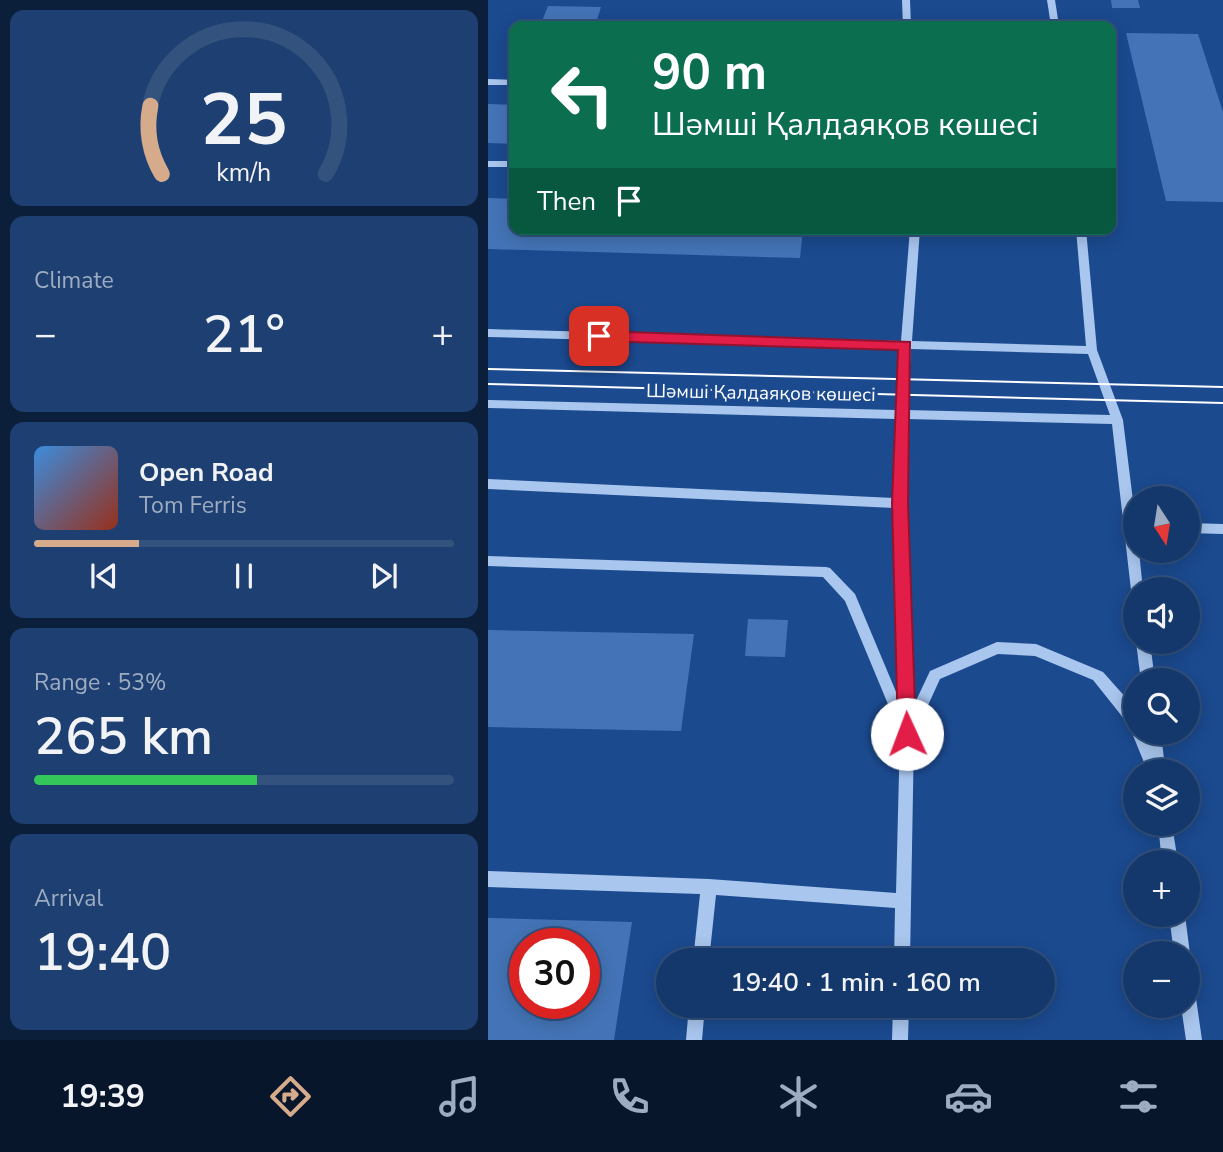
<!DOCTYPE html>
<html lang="en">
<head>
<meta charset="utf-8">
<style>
  :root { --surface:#14386b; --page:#1d3f71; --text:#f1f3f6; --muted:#9dacc1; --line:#33527e; --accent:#d6ab8b }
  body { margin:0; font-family:"Nunito Sans",sans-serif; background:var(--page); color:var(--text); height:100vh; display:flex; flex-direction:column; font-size:26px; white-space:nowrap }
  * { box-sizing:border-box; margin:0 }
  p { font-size:23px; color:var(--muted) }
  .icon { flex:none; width:38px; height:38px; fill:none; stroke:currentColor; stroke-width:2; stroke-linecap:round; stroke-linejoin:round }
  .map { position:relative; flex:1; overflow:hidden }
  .panel { display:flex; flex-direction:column; gap:10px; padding:10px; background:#0b1f3b; width:488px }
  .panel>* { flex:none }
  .top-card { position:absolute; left:21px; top:21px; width:607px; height:214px; border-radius:14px; box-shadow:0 4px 18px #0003,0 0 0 2px var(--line); background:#0b6e4f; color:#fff; overflow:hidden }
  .needle { width:46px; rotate:168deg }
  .buttons { position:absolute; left:635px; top:486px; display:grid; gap:14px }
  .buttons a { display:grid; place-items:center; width:77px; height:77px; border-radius:50%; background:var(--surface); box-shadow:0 4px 18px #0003,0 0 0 2px var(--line); font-size:35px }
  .speed { position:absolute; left:21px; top:928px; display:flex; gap:14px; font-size:35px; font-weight:700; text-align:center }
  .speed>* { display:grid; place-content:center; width:91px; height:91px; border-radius:50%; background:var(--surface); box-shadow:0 4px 18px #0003,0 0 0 2px var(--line); line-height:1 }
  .speed .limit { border:10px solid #d22; background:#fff; color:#111 }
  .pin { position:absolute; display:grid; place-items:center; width:60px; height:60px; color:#fff; margin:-30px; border-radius:14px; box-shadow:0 4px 10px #0006 }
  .me { position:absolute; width:77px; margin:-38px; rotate:358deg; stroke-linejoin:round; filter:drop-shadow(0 0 5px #0008) }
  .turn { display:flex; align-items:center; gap:24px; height:147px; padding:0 28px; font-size:32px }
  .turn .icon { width:91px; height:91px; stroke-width:2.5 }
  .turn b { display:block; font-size:49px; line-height:60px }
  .then { display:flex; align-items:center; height:66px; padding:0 28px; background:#0003; gap:14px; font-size:26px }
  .big { font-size:52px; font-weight:600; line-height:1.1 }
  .panel .widget { flex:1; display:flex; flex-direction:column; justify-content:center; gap:10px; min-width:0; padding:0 24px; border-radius:14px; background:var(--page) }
  .panel .dial { align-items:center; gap:0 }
  .dial svg { height:182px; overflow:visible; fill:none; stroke:var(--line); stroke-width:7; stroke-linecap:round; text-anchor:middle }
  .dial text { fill:var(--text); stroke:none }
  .song { display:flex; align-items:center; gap:21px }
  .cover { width:84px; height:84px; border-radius:10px; background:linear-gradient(135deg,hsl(210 70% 55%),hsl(10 70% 35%)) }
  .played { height:7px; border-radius:4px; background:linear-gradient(90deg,var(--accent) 25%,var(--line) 25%) }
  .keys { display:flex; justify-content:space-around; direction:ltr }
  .heat { display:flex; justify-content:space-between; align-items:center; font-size:38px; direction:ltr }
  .charge { height:10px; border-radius:5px; background:linear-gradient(90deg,#34c759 53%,var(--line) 0) }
  .trip { position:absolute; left:168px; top:948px; width:399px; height:70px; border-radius:35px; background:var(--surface); box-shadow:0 4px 18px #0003,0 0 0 2px var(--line); font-weight:600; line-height:70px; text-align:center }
  .tab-bar { display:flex; height:112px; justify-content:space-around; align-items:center; background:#08162b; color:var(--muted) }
  .tab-bar .icon { width:49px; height:49px }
  .tab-bar .selected { color:var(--accent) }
  .tab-bar b { font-size:32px; color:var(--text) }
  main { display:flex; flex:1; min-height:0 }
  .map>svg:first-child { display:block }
  .building { fill:#4474b7; fill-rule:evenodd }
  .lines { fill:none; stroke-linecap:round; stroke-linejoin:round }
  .minor { fill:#a9c6ee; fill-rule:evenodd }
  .tram { stroke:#fff; stroke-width:2 }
  .route { fill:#e11d48; stroke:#92132f; stroke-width:2 }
  .labels { text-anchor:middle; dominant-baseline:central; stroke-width:7; stroke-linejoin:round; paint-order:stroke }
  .street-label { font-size:19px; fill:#fff; stroke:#1b4a8f }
</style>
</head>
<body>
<main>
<section class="panel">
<div class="widget dial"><svg viewBox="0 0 100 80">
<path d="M14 69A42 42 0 1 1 86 69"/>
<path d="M14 69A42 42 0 0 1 9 39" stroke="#d6ab8b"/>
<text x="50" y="56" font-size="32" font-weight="700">25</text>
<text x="50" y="72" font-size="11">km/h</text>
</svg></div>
<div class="widget"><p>Climate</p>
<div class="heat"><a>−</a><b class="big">21°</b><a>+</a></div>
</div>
<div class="widget">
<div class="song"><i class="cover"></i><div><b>Open Road</b><p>Tom Ferris</p></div></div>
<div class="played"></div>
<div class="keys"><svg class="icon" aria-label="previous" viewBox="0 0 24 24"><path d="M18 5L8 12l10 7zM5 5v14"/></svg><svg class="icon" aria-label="pause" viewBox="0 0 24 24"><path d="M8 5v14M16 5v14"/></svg><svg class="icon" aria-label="next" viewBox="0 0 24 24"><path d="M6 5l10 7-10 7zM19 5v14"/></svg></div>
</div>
<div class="widget"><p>Range · 53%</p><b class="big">265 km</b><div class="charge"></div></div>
<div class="widget"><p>Arrival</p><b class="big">19:40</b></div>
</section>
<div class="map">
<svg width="735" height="1040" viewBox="0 0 735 1040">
  <rect width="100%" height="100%" fill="#1b4a8f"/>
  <g class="building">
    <polygon points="623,0 650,0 652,8 624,8"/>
    <polygon points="60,6 113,7 107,26 52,26"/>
    <polygon points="638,33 710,34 735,112 735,202 678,201"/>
    <polygon points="0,104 26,105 26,144 0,143"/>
    <polygon points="0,198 26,199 26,229 315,229 312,258 0,249"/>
    <polygon points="260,619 300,620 297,657 257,656"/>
    <polygon points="0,630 206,634 193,731 0,727"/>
    <path d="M0 918 144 922 126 1040H0ZM37 943H96V1003H37Z"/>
  </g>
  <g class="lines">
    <g class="minor">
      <polygon points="414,0 422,0 423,26 415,26"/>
      <polygon points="559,0 567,0 571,26 563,26"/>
      <polygon points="0,79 26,80 26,85 0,85"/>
      <rect x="0" y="161" width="26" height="6"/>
      <path d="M422 229H432L424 341 598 346 588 229H598L609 350 635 420 648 525V551H651L655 590H648V595L643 590 624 424 419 419 418 503 425 707 442 671 509 642 548 644 615 672 648 709V733H658L659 736V733H673L677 768 676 772H660L644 733 645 730 605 680 547 656 510 654 452 679 426 736 422 961H406L407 908 228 895 221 961H205L212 894 0 887V871L221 879 408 893 412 733 357 601 335 577 0 566V556L338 567 342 568 367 594 411 699 406 508 0 489V479L406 498 407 419 0 408V400L408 410 413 348 0 337V329L413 341ZM423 349 600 354 622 415 419 410Z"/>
      <polygon points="700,523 735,524 735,534 700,533"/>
      <polygon points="648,642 662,642 667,681 653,681"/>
      <polygon points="670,824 684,824 690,863 674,863"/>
      <polygon points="681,915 697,915 702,954 700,959 700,954 686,954"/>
      <polygon points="700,990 706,992 708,998 714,1040 698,1040 693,1006 700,1006"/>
      <polygon points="201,1006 217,1006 214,1040 198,1040"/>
      <polygon points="405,1006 421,1006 420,1040 404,1040"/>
    </g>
    <g class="tram">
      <polyline points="0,369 735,387"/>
      <polyline points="0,384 735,403"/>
    </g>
  </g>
  <polygon class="route" points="111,331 422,342 420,503 428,734 426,740 419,743 413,740 410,734 404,503 410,350 111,341 104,336"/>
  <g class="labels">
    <g class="street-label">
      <text transform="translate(273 393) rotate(1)">Шәмші Қалдаяқов көшесі</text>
    </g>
  </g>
</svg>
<div class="buttons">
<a><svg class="needle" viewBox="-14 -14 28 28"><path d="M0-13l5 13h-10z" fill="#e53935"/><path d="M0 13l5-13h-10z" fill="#9dacc1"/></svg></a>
<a><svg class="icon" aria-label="sound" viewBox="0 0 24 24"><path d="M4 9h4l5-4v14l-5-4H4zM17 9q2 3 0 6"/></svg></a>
<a><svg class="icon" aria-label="search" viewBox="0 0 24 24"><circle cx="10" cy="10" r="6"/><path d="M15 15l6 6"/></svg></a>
<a><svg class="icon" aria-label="layers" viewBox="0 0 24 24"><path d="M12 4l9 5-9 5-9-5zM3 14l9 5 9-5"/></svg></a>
<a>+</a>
<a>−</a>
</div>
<div class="speed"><div class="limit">30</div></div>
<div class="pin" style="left:111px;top:336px;background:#d93025"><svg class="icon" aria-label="arrive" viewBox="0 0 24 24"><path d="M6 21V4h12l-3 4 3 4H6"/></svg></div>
<svg class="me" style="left:419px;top:734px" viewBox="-20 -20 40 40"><circle r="19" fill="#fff"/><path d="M0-13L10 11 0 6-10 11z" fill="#e11d48"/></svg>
<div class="trip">19:40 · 1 min · 160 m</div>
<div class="top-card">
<div class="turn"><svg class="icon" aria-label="left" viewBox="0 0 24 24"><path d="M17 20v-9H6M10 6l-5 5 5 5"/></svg><div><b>90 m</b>Шәмші Қалдаяқов көшесі</div></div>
<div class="then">Then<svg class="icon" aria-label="arrive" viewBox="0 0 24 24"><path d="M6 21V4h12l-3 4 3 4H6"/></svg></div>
</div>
</div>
</main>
<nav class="tab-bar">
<b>19:39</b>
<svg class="icon selected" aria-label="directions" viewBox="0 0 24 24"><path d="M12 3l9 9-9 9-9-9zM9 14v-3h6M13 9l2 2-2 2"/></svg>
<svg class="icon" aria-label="music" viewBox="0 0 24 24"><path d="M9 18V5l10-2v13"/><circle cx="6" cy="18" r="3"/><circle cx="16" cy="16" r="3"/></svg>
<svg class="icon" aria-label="phone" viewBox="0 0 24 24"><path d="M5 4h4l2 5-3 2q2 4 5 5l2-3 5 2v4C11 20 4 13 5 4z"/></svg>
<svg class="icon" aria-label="climate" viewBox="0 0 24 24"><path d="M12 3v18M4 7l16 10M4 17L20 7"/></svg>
<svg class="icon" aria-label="car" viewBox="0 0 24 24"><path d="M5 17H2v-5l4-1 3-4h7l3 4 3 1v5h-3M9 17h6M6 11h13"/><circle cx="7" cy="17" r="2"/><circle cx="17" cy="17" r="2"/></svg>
<svg class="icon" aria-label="filters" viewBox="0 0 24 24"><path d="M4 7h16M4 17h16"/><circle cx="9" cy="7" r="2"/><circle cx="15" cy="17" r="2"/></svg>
</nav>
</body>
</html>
